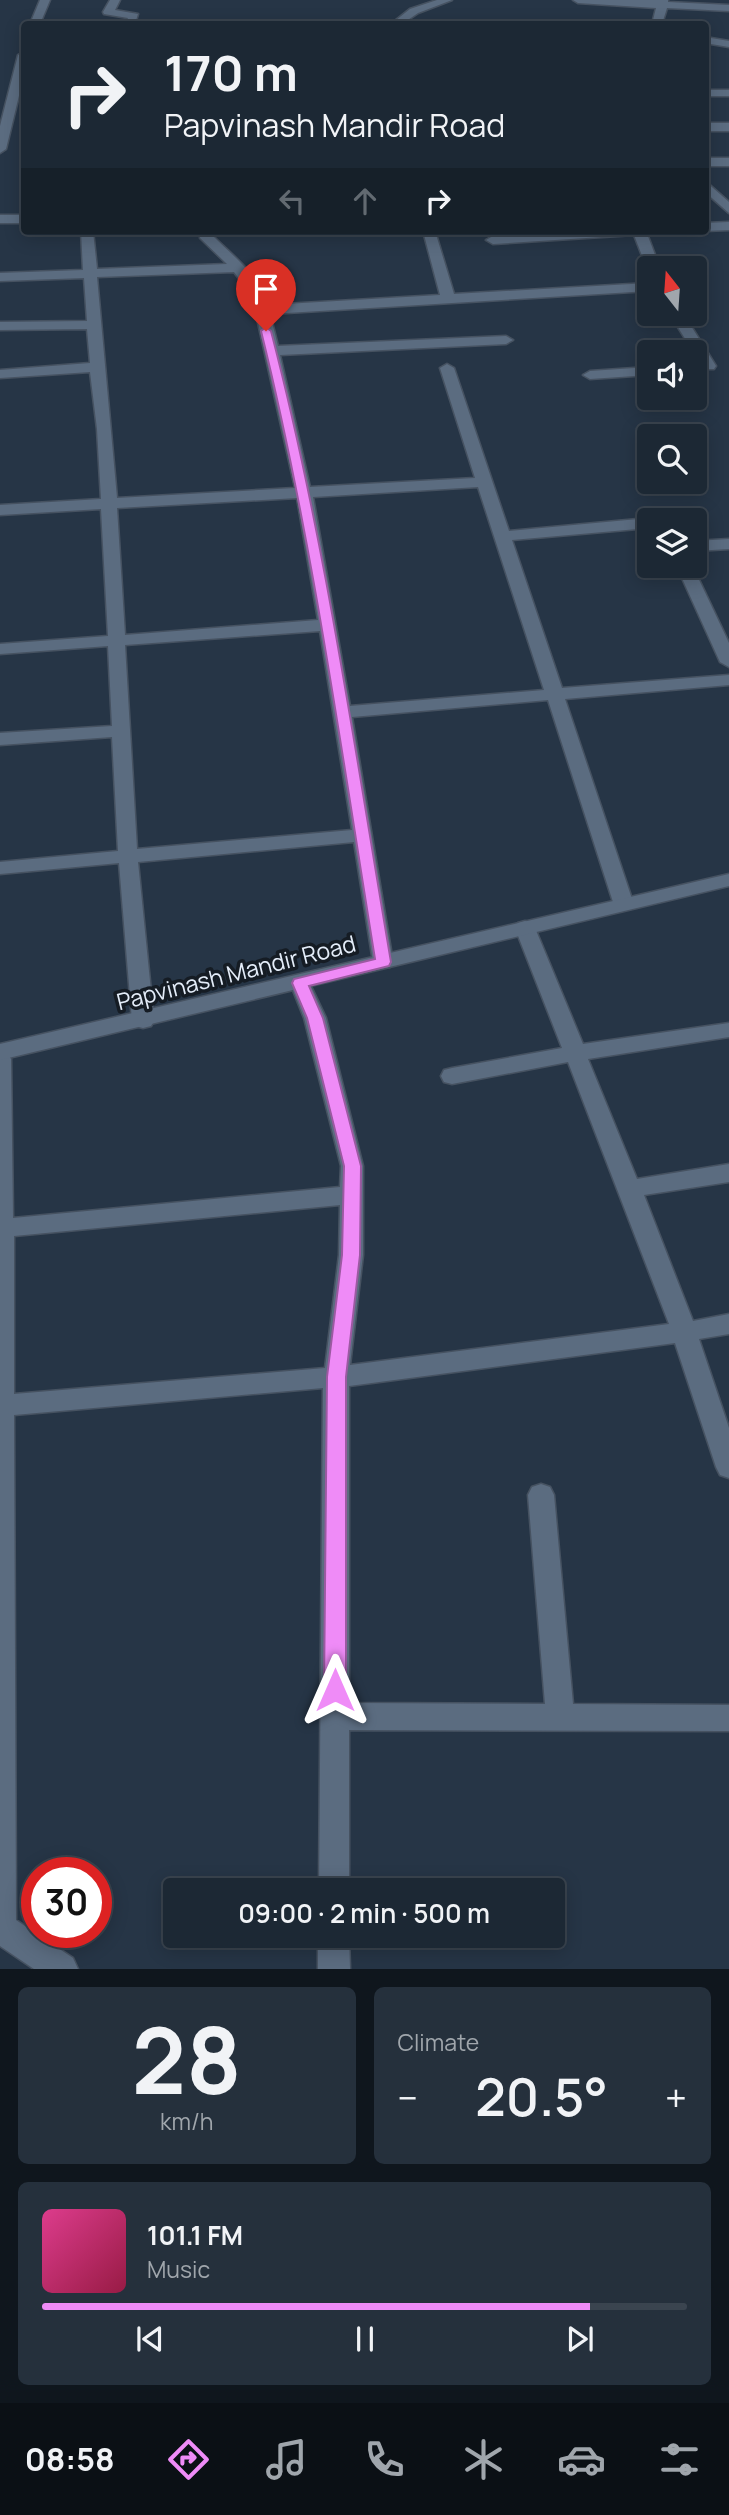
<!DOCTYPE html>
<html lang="en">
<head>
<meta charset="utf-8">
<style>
  :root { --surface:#1c2834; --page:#25303c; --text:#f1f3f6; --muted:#a0a6ac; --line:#3a444f; --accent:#ef8bf7 }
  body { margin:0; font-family:Manrope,sans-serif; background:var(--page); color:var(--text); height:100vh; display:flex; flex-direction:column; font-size:26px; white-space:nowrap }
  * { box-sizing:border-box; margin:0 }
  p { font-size:23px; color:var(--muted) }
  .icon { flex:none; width:38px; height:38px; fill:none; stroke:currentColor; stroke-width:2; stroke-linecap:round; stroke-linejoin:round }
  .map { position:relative; height:1969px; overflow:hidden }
  .side { display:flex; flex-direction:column; gap:18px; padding:18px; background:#0f161d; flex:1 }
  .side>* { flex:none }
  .banner { position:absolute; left:21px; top:21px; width:688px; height:214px; border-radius:7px; box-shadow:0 4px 18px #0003,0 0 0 2px var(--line); background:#1c2834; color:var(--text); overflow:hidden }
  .needle { width:46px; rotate:343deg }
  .buttons { position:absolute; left:637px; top:256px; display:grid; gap:14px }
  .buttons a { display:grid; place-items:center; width:70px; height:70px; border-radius:7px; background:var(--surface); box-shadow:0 4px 18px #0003,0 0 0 2px var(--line); font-size:35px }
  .speed { position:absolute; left:21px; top:1857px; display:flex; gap:14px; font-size:35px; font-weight:700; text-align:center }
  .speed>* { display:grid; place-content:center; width:91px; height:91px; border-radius:50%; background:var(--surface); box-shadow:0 4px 18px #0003,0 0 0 2px var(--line); line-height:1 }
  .speed .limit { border:10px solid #d22; background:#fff; color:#111 }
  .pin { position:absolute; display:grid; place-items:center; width:60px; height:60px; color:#fff; margin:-72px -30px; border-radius:50% 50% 50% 0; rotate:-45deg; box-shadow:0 0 7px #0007 }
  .pin .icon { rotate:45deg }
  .me { position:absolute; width:77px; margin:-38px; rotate:0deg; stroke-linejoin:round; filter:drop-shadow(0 0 5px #0008) }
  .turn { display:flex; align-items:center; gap:24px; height:147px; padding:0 28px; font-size:32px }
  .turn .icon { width:91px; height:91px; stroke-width:2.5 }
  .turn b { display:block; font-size:49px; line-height:60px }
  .lanes { display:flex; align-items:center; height:66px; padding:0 28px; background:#0003; justify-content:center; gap:35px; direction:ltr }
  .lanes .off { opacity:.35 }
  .big { font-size:52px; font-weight:600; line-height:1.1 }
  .side .tile { flex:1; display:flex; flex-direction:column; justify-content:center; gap:10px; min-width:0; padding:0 24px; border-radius:10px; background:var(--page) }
  .side .dial { align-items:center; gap:0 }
  .dial b { font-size:91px; line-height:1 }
  .song { display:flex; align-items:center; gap:21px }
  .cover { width:84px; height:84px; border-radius:10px; background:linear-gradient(135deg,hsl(330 70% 55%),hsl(340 70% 35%)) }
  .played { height:7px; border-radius:4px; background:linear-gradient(90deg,var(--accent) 85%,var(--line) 85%) }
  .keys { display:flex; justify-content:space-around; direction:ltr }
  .heat { display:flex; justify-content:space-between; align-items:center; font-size:38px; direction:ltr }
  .side .tiles { flex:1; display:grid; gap:18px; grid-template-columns:1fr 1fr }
  .tile:last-child { grid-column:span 2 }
  .trip { position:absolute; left:163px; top:1878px; width:402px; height:70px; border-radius:7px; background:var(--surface); box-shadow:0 4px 18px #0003,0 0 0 2px var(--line); font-weight:600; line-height:70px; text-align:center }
  .dock { display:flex; height:112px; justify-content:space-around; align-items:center; background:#0b1015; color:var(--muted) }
  .dock .icon { width:49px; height:49px }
  .dock .selected { color:var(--accent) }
  .dock b { font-size:32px; color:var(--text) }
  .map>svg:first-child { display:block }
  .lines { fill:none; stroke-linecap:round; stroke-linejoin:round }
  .minor-casing { stroke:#465261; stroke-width:3 }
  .tertiary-casing { stroke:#465261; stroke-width:3 }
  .minor { fill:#5b6c80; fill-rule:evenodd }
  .tertiary { fill:#5b6c80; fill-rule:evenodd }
  .route { fill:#ef8bf7; stroke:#9b5aa1; stroke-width:2 }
  .labels { text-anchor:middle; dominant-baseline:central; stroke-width:7; stroke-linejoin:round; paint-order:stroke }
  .street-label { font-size:23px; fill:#e4edf9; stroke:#151c24 }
</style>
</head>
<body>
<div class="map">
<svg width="729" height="1969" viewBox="0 0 729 1969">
  <rect width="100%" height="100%" fill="#263546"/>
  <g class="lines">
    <g class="minor-casing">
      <g id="minor">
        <polygon points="40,0 50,0 40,24 30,24"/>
        <polygon points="110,0 120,0 115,10 138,14 135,24 125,24 128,18 104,14 103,12"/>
        <polygon points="437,0 452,0 418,13 402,24 391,24 410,9"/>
        <polygon points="573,0 668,0 668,2 729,5 729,11 667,8 662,24 646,24 653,20 656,8 578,3"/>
        <polygon points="705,37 729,41 729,47 705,43"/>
        <polygon points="24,52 24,75 6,149 0,153 0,126 18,55"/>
        <rect x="705" y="90" width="24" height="6"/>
        <rect x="705" y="123" width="24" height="8"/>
        <rect x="705" y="158" width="24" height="8"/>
        <polygon points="705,181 729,202 729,213 705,192"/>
        <rect x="0" y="215" width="24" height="8"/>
        <polygon points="729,222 729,230 705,231 705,223"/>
        <path d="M81 231H93L97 269 227 264 200 238 201 231H213L214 237C233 256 262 278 268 305L440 295 423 231H435L454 294 649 283V291L270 314 278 346 506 336 513 340 506 344 280 355 310 487 475 478 440 368 447 364 454 368 509 531 649 518 655 520H649V528L512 540 562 688 729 675V685L565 699 633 902 630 907H616L613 902 548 700 352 717 393 962 390 967H376L373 962 354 842 138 862 154 1021 151 1026 143 1028 135 1026 132 1021 119 863 0 874V862L118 851 112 737 0 745V733L112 726 108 646 0 654V644L108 636 101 509 0 515V505L101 499 97 429 90 372 0 378V370L90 363 87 329 0 330V322L87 321 84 278 0 281V273L83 270ZM234 272 252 296 295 488 117 498 97 277ZM478 487 544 690 350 706 313 497ZM297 498 318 620 125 635 117 508ZM320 631 352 830 137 849 125 645Z"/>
        <polygon points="576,231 646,231 660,268 649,268 648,271 634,235 493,244 486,240 493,236"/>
        <polygon points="669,313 683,313 716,366 714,369 704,369"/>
        <polygon points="649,367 649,375 590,379 583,375 590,371"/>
        <polygon points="729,539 729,549 695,551 695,541"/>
        <polygon points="676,565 692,565 729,643 729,667 720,662"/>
        <path d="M525 921 532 923 535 928 583 1044 729 1023V1037L588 1059 637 1179 729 1164V1182L644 1195 693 1321 729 1314V1334L699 1339 729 1428V1478L720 1475 716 1467 675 1343 349 1386V1703L545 1704 528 1495 532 1487 541 1484 550 1487 554 1495 573 1704 729 1705V1731L349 1730V1890H319L323 1388 14 1415 16 1920 73 1958 78 1969H34L0 1946V1051L8 1054 11 1059 13 1218 340 1187 341 1166 304 1018 290 983 293 978H307L326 1018 363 1166V1255L350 1365 669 1324 568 1062 452 1084 444 1082 441 1076 444 1070 452 1068 562 1048 515 928 518 923ZM340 1205 339 1255 325 1368 14 1394V1236Z"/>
        <polygon points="318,1936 349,1936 350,1969 318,1969"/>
      </g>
    </g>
    <g class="tertiary-casing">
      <polygon id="tertiary" points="729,874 729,886 0,1060 0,1044"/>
    </g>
    <use href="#minor" class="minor"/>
    <use href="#tertiary" class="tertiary"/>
  </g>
  <path class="route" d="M266 327 271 331C325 538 355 751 391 962L389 966 309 986 323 1018 361 1166 360 1255 346 1377V1690L343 1697 335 1700 327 1697 324 1690 327 1377 342 1255 344 1166 307 1018 292 983 294 979 375 959C341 749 312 537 261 331Z"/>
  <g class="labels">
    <g class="street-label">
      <text transform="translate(236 972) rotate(-14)">Papvinash Mandir Road</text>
    </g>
  </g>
</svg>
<div class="buttons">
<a><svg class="needle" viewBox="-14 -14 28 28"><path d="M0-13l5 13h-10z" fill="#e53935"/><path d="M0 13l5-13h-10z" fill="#a0a6ac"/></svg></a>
<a><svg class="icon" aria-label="sound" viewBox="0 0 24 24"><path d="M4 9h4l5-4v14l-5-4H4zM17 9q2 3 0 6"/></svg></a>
<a><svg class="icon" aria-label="search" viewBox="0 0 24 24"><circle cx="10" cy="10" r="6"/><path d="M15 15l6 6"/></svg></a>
<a><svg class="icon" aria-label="layers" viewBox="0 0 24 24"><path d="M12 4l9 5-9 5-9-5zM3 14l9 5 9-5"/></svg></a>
</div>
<div class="speed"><div class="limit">30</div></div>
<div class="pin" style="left:266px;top:331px;background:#d93025"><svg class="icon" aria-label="arrive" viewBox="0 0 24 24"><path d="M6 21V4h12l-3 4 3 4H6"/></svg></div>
<svg class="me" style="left:335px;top:1690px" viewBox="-20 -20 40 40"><path d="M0-17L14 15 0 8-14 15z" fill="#ef8bf7" stroke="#fff" stroke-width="4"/></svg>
<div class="trip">09:00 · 2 min · 500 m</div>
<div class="banner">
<div class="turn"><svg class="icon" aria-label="right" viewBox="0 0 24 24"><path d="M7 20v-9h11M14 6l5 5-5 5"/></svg><div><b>170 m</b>Papvinash Mandir Road</div></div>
<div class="lanes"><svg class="icon off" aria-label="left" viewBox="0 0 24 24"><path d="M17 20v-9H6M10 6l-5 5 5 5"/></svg><svg class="icon off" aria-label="ahead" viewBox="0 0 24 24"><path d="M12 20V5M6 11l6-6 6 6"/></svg><svg class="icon" aria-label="right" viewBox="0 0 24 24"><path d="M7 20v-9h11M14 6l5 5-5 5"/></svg></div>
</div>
</div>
<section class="side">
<div class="tiles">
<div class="tile dial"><b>28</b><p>km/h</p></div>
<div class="tile"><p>Climate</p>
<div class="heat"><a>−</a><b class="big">20.5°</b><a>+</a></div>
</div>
<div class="tile">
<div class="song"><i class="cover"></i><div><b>101.1 FM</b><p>Music</p></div></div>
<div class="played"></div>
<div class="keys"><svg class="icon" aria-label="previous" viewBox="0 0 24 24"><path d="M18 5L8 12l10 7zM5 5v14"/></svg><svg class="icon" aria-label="pause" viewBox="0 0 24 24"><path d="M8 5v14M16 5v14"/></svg><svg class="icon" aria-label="next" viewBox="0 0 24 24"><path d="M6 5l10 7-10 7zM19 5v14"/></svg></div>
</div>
</div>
</section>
<nav class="dock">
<b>08:58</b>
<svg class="icon selected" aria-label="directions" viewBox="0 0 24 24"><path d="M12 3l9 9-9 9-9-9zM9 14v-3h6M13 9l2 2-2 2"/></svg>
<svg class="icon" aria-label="music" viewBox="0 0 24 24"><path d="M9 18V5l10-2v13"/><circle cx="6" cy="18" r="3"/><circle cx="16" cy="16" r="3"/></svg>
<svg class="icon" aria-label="phone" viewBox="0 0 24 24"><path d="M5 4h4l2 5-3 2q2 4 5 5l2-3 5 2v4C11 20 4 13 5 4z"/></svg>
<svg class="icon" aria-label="climate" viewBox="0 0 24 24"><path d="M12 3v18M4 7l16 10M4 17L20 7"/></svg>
<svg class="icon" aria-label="car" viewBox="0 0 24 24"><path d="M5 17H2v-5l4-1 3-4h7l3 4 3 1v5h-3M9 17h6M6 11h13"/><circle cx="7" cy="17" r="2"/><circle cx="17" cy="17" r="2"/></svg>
<svg class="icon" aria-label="filters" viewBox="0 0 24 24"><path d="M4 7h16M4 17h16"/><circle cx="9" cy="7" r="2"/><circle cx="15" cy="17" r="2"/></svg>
</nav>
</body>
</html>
